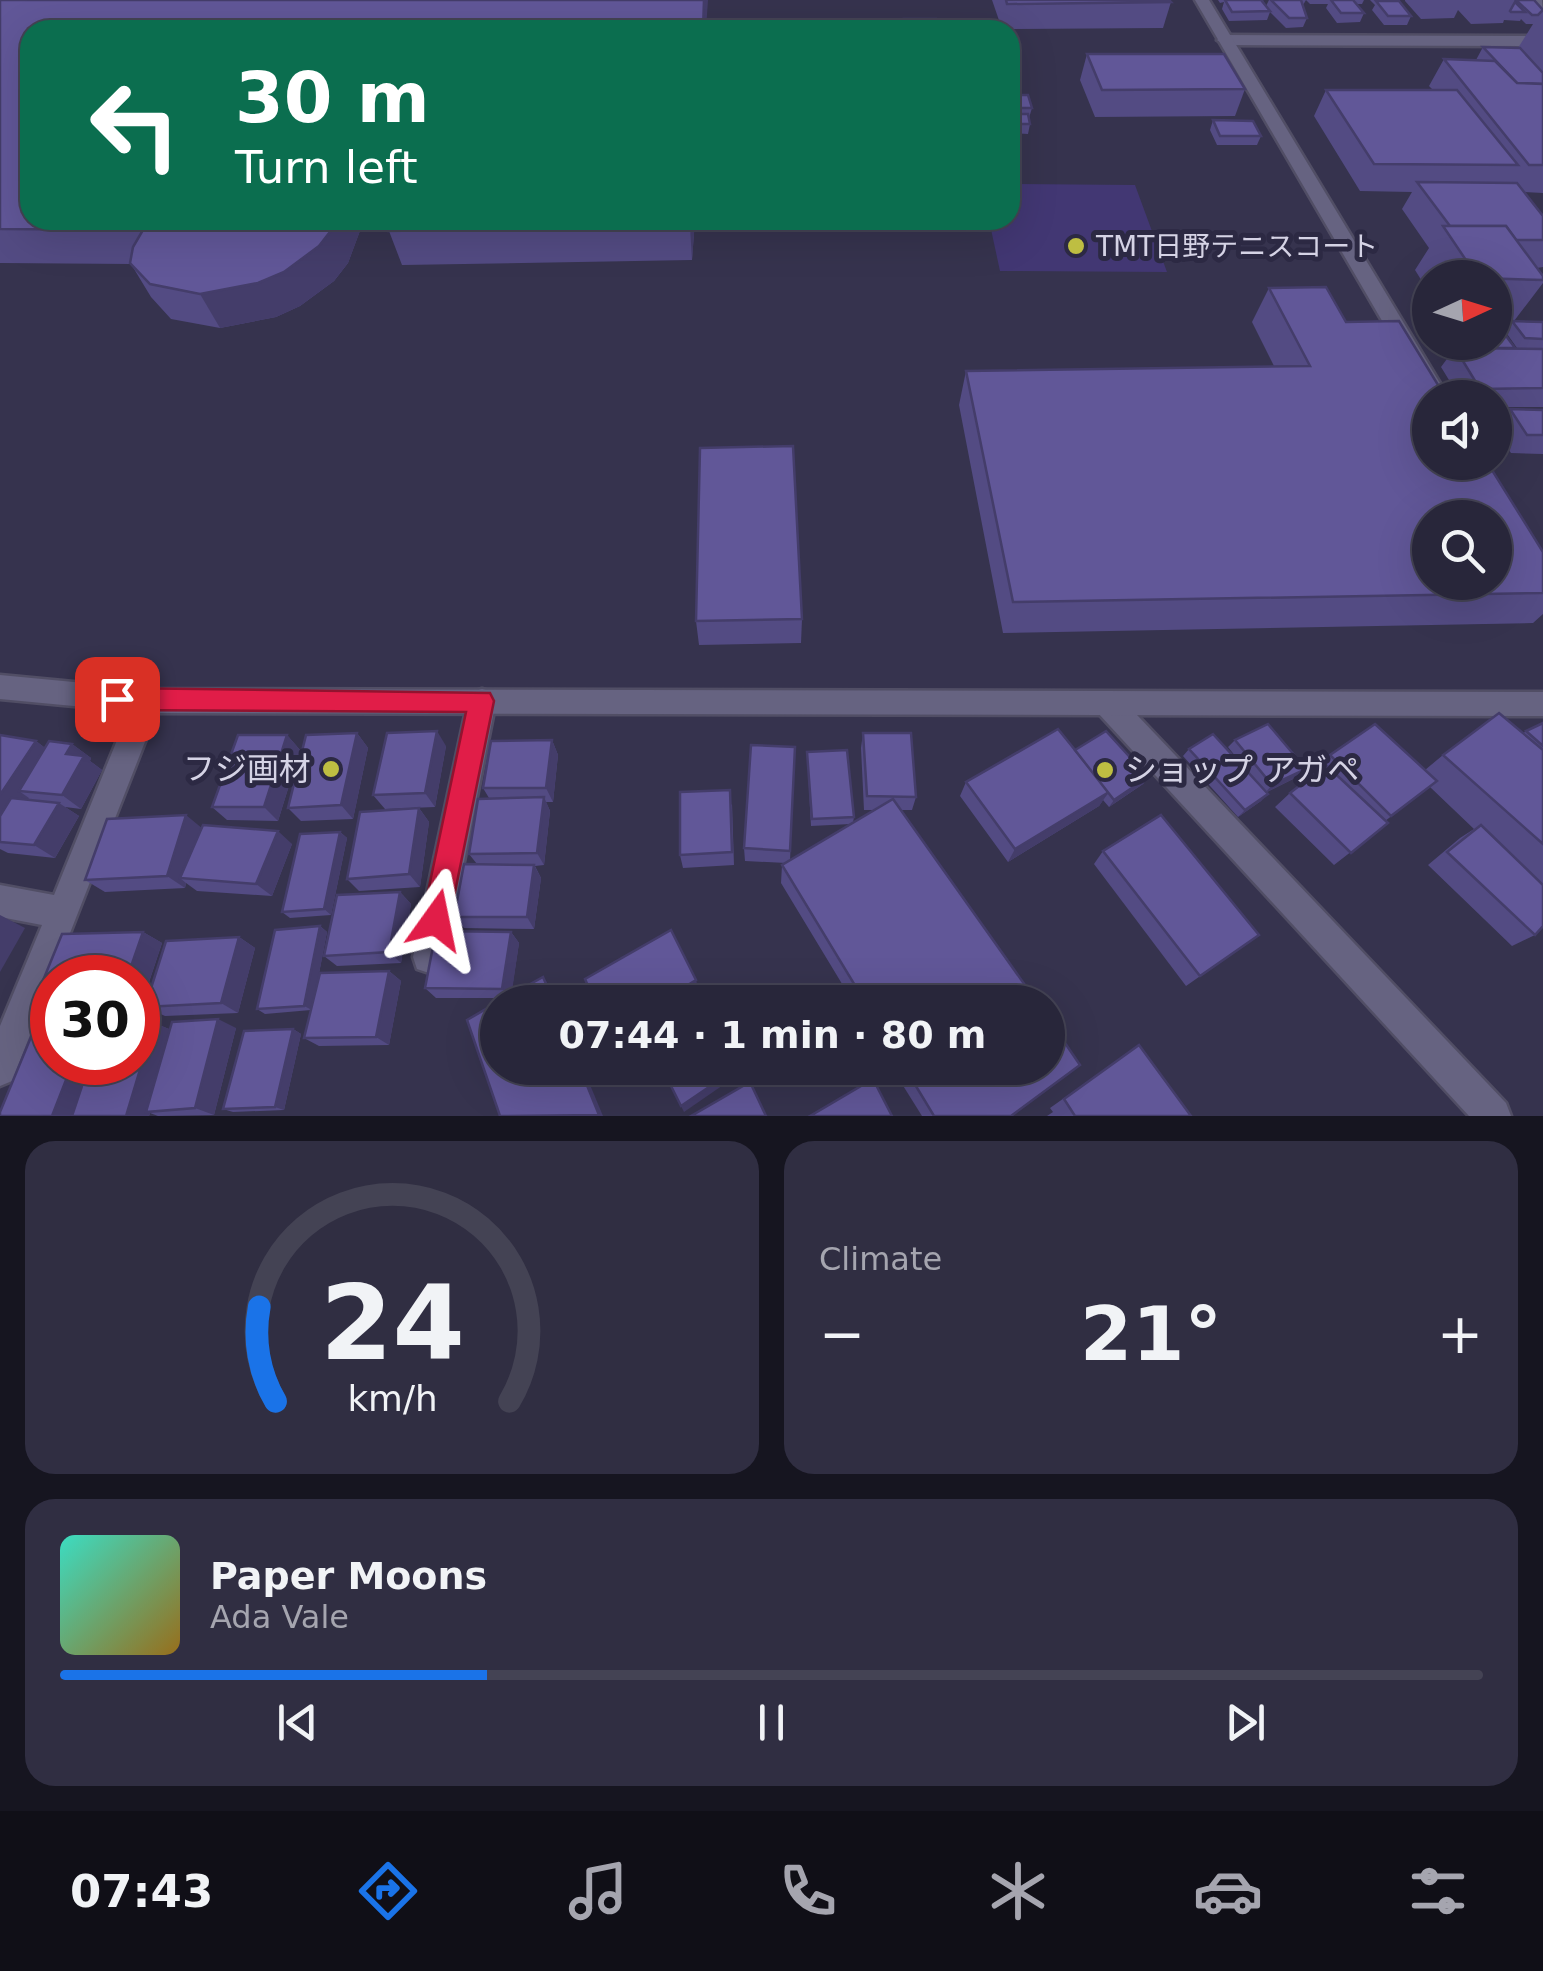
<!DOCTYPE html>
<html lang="en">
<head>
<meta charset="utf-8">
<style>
  :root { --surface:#28263a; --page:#302e42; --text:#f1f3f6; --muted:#a5a5af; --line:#444354; --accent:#1a73e8 }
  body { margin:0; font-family:"DejaVu Sans","Noto Sans JP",sans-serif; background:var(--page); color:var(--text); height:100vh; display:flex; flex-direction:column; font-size:38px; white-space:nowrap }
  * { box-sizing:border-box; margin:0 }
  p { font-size:32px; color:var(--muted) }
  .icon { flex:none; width:55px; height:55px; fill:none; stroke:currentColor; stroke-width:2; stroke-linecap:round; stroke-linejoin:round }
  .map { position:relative; height:1116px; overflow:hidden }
  .details { display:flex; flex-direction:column; gap:25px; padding:25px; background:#161520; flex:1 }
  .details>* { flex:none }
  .guide { position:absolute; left:20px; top:20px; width:1000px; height:210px; border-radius:30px; box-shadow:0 10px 40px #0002,0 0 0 2px var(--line); background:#0b6e4f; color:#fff; overflow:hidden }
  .needle { width:65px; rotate:86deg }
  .buttons { position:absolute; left:1412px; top:260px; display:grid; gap:20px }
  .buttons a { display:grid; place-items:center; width:100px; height:100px; border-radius:50%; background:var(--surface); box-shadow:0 10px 40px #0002,0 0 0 2px var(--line); font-size:50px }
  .speed { position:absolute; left:30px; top:955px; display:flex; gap:20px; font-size:50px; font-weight:700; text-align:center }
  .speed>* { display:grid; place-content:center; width:130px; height:130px; border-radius:50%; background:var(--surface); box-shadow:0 10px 40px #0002,0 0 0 2px var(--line); line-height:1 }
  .speed .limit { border:15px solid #d22; background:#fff; color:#111 }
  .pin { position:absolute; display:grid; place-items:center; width:85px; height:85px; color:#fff; margin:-42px; border-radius:20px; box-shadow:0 5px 15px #0006 }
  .me { position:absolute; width:110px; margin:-55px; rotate:12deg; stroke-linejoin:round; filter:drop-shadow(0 0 8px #0008) }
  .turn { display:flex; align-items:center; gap:35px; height:210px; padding:0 50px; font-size:45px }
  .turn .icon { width:130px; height:130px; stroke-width:2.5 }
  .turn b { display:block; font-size:70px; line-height:85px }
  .big { font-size:75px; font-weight:800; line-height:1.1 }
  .details .widget { flex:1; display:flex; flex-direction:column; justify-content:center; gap:15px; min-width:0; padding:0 35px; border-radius:30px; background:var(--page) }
  .details .dial { align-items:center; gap:0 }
  .dial svg { height:260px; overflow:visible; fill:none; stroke:var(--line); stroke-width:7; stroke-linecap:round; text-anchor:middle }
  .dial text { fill:var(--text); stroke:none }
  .song { display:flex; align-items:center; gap:30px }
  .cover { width:120px; height:120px; border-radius:15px; background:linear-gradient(135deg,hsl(170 70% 55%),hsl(40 70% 35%)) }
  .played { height:10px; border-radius:5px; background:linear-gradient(90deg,var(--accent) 30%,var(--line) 30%) }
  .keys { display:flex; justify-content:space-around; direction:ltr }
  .heat { display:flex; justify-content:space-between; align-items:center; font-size:55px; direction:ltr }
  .details .tiles { flex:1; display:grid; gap:25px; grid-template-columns:1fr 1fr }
  .widget:last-child { grid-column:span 2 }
  .trip { position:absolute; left:480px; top:985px; width:585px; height:100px; border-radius:50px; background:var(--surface); box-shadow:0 10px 40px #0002,0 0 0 2px var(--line); font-weight:800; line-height:100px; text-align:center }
  .menu { display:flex; height:160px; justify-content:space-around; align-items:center; background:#100f17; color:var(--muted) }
  .menu .icon { width:70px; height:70px }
  .menu .on { color:var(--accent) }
  .menu b { font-size:45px; color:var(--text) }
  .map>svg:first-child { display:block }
  .green { fill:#423773 }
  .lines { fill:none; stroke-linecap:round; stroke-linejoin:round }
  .minor-casing { stroke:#514e65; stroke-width:5 }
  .tertiary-casing { stroke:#514e65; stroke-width:5 }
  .minor { fill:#666381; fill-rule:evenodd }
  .tertiary { fill:#666381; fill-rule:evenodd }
  .wall { fill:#534b83; fill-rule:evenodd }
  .shaded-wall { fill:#443d6a }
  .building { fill:#615798; stroke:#443d6a; stroke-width:2.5; fill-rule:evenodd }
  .route { fill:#e11d48; stroke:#92132f; stroke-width:2.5 }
  .poi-dot { fill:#bebe42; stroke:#2c2943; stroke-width:4 }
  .labels { text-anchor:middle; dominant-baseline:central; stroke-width:10; stroke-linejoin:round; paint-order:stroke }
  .far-poi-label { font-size:28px; fill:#d5d3e5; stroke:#2c2943; text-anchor:start }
  .poi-label { font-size:32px; fill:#d5d3e5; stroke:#2c2943; text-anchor:end }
</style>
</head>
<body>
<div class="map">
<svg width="1543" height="1116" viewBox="0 0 1543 1116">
  <rect width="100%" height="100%" fill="#36334e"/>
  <polygon class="green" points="1010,184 1135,185 1167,272 1000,271 989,220 1010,220"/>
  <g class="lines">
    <g class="minor-casing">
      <g id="minor">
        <polygon points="1527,0 1542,0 1543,13"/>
        <polygon points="1543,36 1543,46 1225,45 1217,40 1225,35"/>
        <polygon points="147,689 157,692 161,701 12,1081 0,1086 0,1026 42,925 0,917 0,885 54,895 133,701 137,692"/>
        <polygon points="482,689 492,692 496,701 445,957 441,969 429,973 417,969 413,957 468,701 472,692"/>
        <polygon points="1108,692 1118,695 1506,1103 1511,1116 1469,1116 1098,713 1094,704 1098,695"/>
      </g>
    </g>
    <g class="tertiary-casing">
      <g id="tertiary">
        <polygon points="1195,0 1209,0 1449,398 1430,398 1430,403"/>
        <polygon points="0,675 147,689 1543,692 1543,716 147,713 0,699"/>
      </g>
    </g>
    <use href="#minor" class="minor"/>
    <use href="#tertiary" class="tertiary"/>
  </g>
  <g class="wall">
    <polygon points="0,0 30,220 695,220 692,260 402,265 389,231 391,228 361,228 348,263 334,281 300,306 276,317 220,328 171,319 151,297 131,264 0,263"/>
    <polygon points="992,0 1169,0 1171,2 1163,28 1002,29"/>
    <polygon points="1218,0 1263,0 1266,6 1269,0 1306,0 1303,5 1307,18 1303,27 1286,28 1270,12 1267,20 1229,21 1222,9 1224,2 1220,3"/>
    <polygon points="1306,0 1364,0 1362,4 1356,4 1364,13 1360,22 1337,23 1326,8 1328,4 1310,4"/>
    <polygon points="1370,0 1398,0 1411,16 1407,25 1384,25 1372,10 1375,5"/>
    <path d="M1405 0H1534L1543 8V193L1524 192 1543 216V267L1537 268 1543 276V283L1514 321 1543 322V407H1495V398H1460L1441 367 1455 348H1462L1458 342H1495V278H1430V294L1415 270 1429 248 1402 209 1412 192 1360 191 1314 116 1326 90H1433L1429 86 1444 59 1476 60 1483 47 1518 48 1533 24H1526L1521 19 1520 21 1504 20 1503 23 1471 24 1458 10 1454 18 1421 19 1405 1ZM1498 324H1510L1505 331 1517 348 1530 349 1515 348Z"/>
    <polygon points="1087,54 1245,89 1235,116 1095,117 1080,80"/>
    <polygon points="1010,95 1032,108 1029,118 1030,124 1028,134 1010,133"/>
    <polygon points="1213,120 1261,136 1257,145 1217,145 1210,130"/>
    <polygon points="1269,288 1346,322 1543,552 1543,614 1533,623 1003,633 959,405 966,371 1274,366 1252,322"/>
    <polygon points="1510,409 1543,410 1543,454 1511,453 1495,429 1495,427"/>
    <polygon points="802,619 801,643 699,645 696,621"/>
    <polygon points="1543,723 1543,926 1535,935 1512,946 1428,865 1460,838 1474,829 1430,787 1385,821 1388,823 1334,865 1275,807 1290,793 1317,772 1314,770 1330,755 1425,770 1443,755 1523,733"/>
    <polygon points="357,733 368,748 353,819 301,821 288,808"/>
    <polygon points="863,733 916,797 912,810 901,810 1037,1002 853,1002 781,883 782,865 786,863 745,861 744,848 795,747 790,861 851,824 811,826 807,752 854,817 853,823 875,810 864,810 861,748"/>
    <polygon points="0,735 36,741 45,748 72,744 91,758 90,761 102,770 81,809 65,807 79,816 55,858 8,853 0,849"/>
    <polygon points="287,735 300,750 278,821 227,820 212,807"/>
    <polygon points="552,740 558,755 553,802 546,802 550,811 544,865 535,866 541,878 534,929 464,928 454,917 477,864 469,854 489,798 483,788"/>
    <polygon points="1235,740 1299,776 1267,792 1261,801 1238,817 1183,756 1189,749 1248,772 1228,747"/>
    <polygon points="446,746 435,807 385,809 373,795"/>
    <polygon points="1075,750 1148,777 1143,784 1109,807 1103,800 1099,806 1008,862 960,796 966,782"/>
    <polygon points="732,804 734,865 683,868 680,855"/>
    <polygon points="419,808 429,822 420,887 359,891 347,879"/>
    <polygon points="202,828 292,844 272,896 197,891 186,883 185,888 105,892 85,880"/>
    <polygon points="340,832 347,838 331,915 290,918 282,912"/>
    <polygon points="1103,851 1259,935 1186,986 1094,864"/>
    <polygon points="400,892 411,904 401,963 337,966 324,956"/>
    <polygon points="320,926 327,932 315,994 389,971 401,981 389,1045 319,1046 304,1038 311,1010 265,1014 257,1009"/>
    <polygon points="143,932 162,943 139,1012 138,1013 138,978 52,978 52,1013 33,1005 62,934"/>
    <polygon points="511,932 519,943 511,995 550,987 505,998 436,998 425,988"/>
    <polygon points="239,937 255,948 238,1013 165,1016 145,1007"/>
    <polygon points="154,1023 169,1029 236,1028 214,1115 158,1116 150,1113 149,1116 52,1062"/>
    <polygon points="293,1029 301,1034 284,1110 233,1112 223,1109"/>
    <polygon points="1139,1045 1191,1116 1047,1116 1053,1112 1050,1108"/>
    <polygon points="892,1068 1048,1068 1012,1116 922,1116"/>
  </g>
  <g class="shaded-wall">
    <polygon points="704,0 708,0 706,30 703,30"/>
    <polygon points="337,220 358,220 361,228 348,263 334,281 300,306 276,317 220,328 200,294"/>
    <polygon points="690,220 695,220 692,260 690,226"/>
    <polygon points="437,731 446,746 435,807 425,793"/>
    <polygon points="357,733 368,748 353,819 341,805"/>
    <polygon points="287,735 300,750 278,821 264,807"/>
    <polygon points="552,740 558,755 553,802 546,788"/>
    <polygon points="36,741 56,756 19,791 29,798 0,842 0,795"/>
    <polygon points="72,744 91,758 90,761 102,770 81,809 62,795 66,754"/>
    <polygon points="1306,769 1299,776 1265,793 1272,785"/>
    <polygon points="1148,777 1143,784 1109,807 1114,800"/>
    <polygon points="1109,792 1099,806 1008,862 1015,849"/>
    <polygon points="1268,794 1261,801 1238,817 1245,810"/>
    <polygon points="544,797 550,811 544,865 537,853"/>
    <polygon points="59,803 79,816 55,858 34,845"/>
    <polygon points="419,808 429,822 420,887 409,874"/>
    <polygon points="186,815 203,829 180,878 186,883 185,888 167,876"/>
    <polygon points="278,831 292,844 272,896 256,884"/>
    <polygon points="340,832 347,838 331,915 324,909"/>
    <polygon points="534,865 541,878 534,929 527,917"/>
    <polygon points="400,892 411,904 401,963 389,952"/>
    <polygon points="0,915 25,928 0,972"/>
    <polygon points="320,926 327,932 312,1010 304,1006"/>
    <polygon points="143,932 162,943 139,1012 138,1012 138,978 127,978"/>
    <polygon points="511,932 519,943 511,998 502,989"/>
    <polygon points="239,937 255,948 238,1013 221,1003"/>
    <polygon points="389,971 401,981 389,1045 376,1037"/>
    <polygon points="543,977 550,987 557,1002 554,1002"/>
    <polygon points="696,980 699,990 678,1002 659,1002"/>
    <polygon points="218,1019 236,1028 214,1115 195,1108"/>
    <polygon points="154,1023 174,1031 146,1112 150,1113 149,1116 126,1116"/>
    <polygon points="293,1029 301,1034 284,1110 275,1107"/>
    <polygon points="73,1062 98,1062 78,1116 52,1116"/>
    <polygon points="580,1068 583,1068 603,1116 598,1116"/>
    <polygon points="737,1068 742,1068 742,1072 684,1112 681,1106"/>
  </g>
  <g class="building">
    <polygon points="0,0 704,0 703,30 30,30 30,220 337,220 333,228 319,246 284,272 258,283 200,294 150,284 130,263 133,247 143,230 0,229"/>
    <polygon points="1006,0 1169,0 1171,2 1007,4"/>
    <polygon points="1225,0 1261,0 1270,11 1232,12"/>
    <polygon points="1271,0 1301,0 1307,18 1289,18"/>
    <polygon points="1331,0 1353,0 1364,13 1341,13"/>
    <polygon points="1516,0 1534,0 1543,10 1538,15 1532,15"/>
    <polygon points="1376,1 1399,1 1411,16 1388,16"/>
    <polygon points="1515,2 1525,12 1511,12 1510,11"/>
    <polygon points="904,19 936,19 939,30 906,30"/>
    <polygon points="1483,47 1520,48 1543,73 1543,84 1517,83"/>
    <polygon points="1087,54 1224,54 1245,89 1102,90"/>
    <polygon points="1444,59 1495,61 1517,83 1543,84 1543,165 1529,165"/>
    <polygon points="1326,90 1457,90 1518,165 1374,164"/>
    <polygon points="1010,95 1028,95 1032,108 1010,108"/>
    <polygon points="1010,114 1028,114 1030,124 1010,124"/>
    <polygon points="1213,120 1253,121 1261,136 1220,136"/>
    <polygon points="1417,182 1517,183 1543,216 1543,240 1516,240 1506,226 1450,226"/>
    <polygon points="394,220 690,220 690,226 389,231"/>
    <polygon points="1443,226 1506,226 1543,276 1543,280 1478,278"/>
    <path d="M1326 287 1346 322 1399 321 1446 398H1430V462H1487L1543 552V593L1013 602 966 371 1310 366 1269 288ZM1430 518H1495V582H1430Z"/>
    <polygon points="1495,321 1515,348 1475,348 1471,342 1495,342"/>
    <polygon points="1512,321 1543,322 1543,339 1525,338"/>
    <polygon points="1455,348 1543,349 1543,388 1480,389"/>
    <polygon points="1510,409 1543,410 1543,435 1527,435"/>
    <polygon points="793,446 802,619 696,621 700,448"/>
    <polygon points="1499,713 1543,750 1543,844 1443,755"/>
    <polygon points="1543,723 1543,746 1526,731"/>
    <polygon points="1268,724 1306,769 1272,785 1235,740"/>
    <polygon points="1375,724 1437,781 1391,816 1330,755"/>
    <polygon points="1058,729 1109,792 1015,849 966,782"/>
    <polygon points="437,731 425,793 373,795 387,733"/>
    <polygon points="1106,731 1148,777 1114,800 1075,750"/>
    <polygon points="357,733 341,805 288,808 306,735"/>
    <polygon points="863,733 911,733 916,797 867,796"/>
    <polygon points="1213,734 1268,794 1245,810 1189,749"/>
    <polygon points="0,735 36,741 0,795"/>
    <polygon points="238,735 287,735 264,807 212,807"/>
    <polygon points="552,740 546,788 483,788 491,741"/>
    <polygon points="49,741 72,744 66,754 84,756 62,795 19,791"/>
    <polygon points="751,745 795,747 790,851 744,848"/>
    <polygon points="847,750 854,817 812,819 807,752"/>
    <polygon points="1326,765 1388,823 1351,853 1290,793"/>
    <polygon points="730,790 732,852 680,855 680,792"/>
    <polygon points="544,797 537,853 469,854 478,799"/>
    <polygon points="11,798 59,803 34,845 0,842 0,816"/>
    <polygon points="893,799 1037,1002 865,1002 782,865"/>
    <polygon points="419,808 409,874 347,879 360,812"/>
    <polygon points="186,815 167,876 85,880 107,819"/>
    <polygon points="1161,815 1259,935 1200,976 1103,851"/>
    <polygon points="203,825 278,831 256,884 180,878"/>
    <polygon points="1481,825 1543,885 1543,926 1535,935 1447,852"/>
    <polygon points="340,832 324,909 282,912 300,834"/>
    <polygon points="464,864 534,865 527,917 454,917"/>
    <polygon points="400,892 389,952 324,956 337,895"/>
    <polygon points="320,926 304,1006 257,1009 275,930"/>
    <polygon points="671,930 696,980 659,1002 595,1002 585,979"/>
    <polygon points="436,931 511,932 502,989 425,988"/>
    <polygon points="143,932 127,978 52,978 52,1005 33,1005 62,934"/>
    <polygon points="239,937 221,1003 145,1007 166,941"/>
    <polygon points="389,971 376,1037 304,1038 320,973"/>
    <polygon points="543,977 554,1002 498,1002"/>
    <polygon points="702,992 708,1002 685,1002"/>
    <polygon points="498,1002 498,1068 580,1068 599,1115 500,1116 467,1020"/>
    <polygon points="1048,1018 1080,1065 1011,1116 934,1116 905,1068 1048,1068"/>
    <polygon points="218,1019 195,1108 146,1112 172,1022"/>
    <polygon points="38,1020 52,1020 52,1062 73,1062 52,1116 0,1116 0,1112"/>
    <polygon points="154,1023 126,1116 72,1116 90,1062 138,1062 138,1024"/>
    <polygon points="293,1029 275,1107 223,1109 244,1031"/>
    <polygon points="1139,1045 1191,1116 1075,1116 1064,1099"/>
    <polygon points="662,1068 737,1068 681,1106"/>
    <polygon points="873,1079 892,1116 810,1116"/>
    <polygon points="750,1082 766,1116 691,1116"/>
  </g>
  <polygon class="route" points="117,688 490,693 494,701 447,931 436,935 426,931 422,920 466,712 117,710 105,699"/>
  <g class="poi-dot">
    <circle cx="1076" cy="246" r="10"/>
    <circle cx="331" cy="769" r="10"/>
    <circle cx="1105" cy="770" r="10"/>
  </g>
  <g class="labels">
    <g class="far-poi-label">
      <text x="1096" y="246">TMT日野テニスコート</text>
    </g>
    <g class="poi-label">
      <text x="311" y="769">フジ画材</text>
      <text x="1125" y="770" text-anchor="start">ショップ アガペ</text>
    </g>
  </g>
</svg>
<div class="buttons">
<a><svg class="needle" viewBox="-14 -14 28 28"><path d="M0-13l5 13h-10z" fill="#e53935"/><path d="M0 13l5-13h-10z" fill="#a5a5af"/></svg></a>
<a><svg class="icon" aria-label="sound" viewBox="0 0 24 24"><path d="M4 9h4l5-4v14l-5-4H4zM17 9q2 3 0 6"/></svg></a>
<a><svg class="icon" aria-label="search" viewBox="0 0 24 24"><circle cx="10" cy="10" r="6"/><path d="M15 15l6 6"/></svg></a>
</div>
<div class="speed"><div class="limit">30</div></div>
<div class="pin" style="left:117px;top:699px;background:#d93025"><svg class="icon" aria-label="arrive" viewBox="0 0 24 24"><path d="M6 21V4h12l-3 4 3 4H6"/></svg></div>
<svg class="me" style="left:436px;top:920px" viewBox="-20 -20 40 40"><path d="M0-17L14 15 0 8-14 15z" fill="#e11d48" stroke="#fff" stroke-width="4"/></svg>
<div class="trip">07:44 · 1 min · 80 m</div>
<div class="guide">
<div class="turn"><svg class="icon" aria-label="left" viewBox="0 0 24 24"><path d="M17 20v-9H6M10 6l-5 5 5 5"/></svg><div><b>30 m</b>Turn left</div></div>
</div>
</div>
<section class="details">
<div class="tiles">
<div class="widget dial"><svg viewBox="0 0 100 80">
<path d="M14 69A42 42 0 1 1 86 69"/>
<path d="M14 69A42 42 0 0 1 9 40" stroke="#1a73e8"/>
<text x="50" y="56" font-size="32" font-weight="700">24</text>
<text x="50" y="72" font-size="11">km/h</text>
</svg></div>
<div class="widget"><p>Climate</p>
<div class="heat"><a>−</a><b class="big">21°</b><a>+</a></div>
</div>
<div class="widget">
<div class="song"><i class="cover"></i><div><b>Paper Moons</b><p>Ada Vale</p></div></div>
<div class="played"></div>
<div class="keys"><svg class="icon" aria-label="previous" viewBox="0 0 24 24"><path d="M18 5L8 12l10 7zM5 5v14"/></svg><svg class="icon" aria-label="pause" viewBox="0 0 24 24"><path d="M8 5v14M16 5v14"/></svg><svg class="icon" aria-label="next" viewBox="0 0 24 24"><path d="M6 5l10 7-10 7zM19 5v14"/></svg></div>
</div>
</div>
</section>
<nav class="menu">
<b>07:43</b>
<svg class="icon on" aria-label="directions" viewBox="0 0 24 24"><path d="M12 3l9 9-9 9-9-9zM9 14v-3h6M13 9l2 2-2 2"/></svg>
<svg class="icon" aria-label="music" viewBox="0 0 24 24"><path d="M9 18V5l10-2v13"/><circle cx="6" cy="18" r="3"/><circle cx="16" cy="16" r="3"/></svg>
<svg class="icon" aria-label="phone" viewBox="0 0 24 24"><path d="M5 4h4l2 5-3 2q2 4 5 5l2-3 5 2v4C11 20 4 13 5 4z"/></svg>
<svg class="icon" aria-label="climate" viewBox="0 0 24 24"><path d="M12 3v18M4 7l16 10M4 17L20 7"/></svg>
<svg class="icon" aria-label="car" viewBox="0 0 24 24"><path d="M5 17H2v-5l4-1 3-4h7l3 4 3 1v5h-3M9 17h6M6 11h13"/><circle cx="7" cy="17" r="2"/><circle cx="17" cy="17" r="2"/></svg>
<svg class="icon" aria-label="filters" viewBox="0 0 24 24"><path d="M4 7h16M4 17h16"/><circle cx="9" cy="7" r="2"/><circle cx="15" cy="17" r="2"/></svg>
</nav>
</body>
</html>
